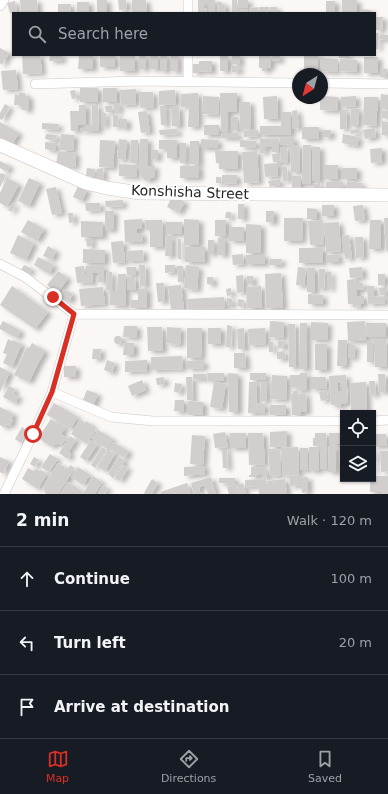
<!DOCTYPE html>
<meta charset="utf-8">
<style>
body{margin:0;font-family:"DejaVu Sans",sans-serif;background:#242831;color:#f1f3f6}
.controls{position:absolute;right:12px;bottom:12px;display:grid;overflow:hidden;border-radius:0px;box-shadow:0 1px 3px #0004}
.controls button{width:36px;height:36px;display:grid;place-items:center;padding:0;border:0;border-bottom:1px solid #363941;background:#171b24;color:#f1f3f6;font:20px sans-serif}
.compass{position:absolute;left:292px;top:68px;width:36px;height:36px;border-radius:50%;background:#171b24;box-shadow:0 1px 3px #0004;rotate:216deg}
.stop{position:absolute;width:12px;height:12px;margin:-9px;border:3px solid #d93025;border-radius:50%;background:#fff}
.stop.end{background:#d93025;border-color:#fff;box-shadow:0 1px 4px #0008}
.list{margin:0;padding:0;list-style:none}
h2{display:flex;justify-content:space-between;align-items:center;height:52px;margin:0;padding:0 16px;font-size:17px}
h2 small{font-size:13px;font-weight:400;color:#9ea1a6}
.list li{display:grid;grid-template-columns:26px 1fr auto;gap:12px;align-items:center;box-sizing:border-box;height:64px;padding:0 16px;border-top:1px solid #363941}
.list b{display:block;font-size:15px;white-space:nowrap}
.list em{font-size:13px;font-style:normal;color:#9ea1a6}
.icon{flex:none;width:22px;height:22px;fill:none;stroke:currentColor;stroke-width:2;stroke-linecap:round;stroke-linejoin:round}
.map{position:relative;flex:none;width:388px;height:494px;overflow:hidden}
.search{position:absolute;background:#171b24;box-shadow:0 1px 3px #0004;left:12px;right:12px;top:12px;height:44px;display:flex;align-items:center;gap:10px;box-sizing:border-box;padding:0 14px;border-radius:0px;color:#9ea1a6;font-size:15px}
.sheet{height:244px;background:#171b24}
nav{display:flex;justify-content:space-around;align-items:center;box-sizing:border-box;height:56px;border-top:1px solid #363941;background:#171b24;font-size:11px;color:#9ea1a6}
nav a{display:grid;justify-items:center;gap:2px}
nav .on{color:#d93025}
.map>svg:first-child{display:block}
.building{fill:#d2cece;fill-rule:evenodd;filter:url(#shadow)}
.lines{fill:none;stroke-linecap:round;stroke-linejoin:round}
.street-casing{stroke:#cbc8c6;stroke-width:10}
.secondary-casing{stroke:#cbc8c6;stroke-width:14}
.street{stroke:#fff;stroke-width:9}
.secondary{stroke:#fff;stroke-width:13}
.route{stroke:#d93025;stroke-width:5}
.labels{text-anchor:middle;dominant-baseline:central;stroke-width:4;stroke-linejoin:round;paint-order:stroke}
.street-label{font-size:14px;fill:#272625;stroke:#fff}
</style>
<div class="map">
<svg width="388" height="494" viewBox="0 0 388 494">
<defs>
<filter id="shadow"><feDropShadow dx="4.5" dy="2.5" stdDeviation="2" flood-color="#0004"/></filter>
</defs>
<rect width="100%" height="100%" fill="#faf7f5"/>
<path class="building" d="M20,0H37L38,13H21Z
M97,0H107V13H97Z
M118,0H126L127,9L119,10Z
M132,0H146L147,13H132Z
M198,0H215V13H209V3H204V8H207V13H198Z
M232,0H237V13H232Z
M238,0H248V8H238Z
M342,0H357V13H342Z
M15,1L17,12L10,13L7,3Z
M326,1H335V12H326Z
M77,2H89V12H77Z
M217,2H222V4H225L226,13H218Z
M58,4H71L70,13H58Z
M258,7V13H249V8Z
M259,7H269V13H259Z
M270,7H277V13H270Z
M239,9H248V13H239Z
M360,9L371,10V13H360Z
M375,17H383L382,30H375Z
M375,33H379L378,49H375Z
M380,34L388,35V40L379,39Z
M0,48L9,53L2,65L0,63Z
M22,55H40L42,73L23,74Z
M50,55H62V61H49Z
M79,55H93V69H78Z
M100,55H115V67H100Z
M139,55H146V69H139Z
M150,55H158V69H150Z
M160,55H167V71H160Z
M171,55H178V72L171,71Z
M232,55H240V64H232Z
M259,55H271V68L267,67V71H262V68H259Z
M272,55H280V61H272Z
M304,55H318V70L304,69Z
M339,55H350V58H339Z
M120,56H135V71H120Z
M220,56H228V71H220Z
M364,57H378V73H364Z
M320,58L338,59L337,72L320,71Z
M340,59L357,60V72L339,71Z
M199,61H212V72L198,71V73H193L192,64H199Z
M231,66H239V72H232Z
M380,68L387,69V77H380Z
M16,70L18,89L3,90L1,71Z
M80,88H98V102H80Z
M103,88H117V102H103Z
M136,89V104L121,105L120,90Z
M75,90L77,98L72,99L70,91Z
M175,90L176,104L159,105V91Z
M139,92H153L154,107L140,108Z
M19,93H25V96H29V110H22V105H14L15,94L19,95Z
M198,93L199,106L181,107V94Z
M220,93H237V112H228V132H221Z
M381,94L388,95V108H380Z
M203,96L219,97L218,115L202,114Z
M277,96L278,119H264L263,97Z
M322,96L338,97V111L320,110V98H322Z
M356,96V106L341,107V97Z
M364,97H378L376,126L363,125Z
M239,102H250L251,129L240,130Z
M114,103H119V112H114Z
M5,104L10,107L2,120L0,119V113Z
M79,105H86V125H78V131H71L70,111H79Z
M92,105H98L99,131H80V128H86V125H92Z
M105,106H112V112H106Z
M160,106H166V125H161Z
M189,106L199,107L198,127H188Z
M171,107H179L180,126H172Z
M351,108L359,109L358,126H350Z
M297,110L299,128L293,129L292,111Z
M340,110H347L346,129H340Z
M147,111L150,132L141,133L138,112Z
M382,111H388V118H382Z
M281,112H291V135H260V126H281Z
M101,113H106V126H101Z
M113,115H118V127H113Z
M231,117H238V130H231Z
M120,119H127V128H120Z
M382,121L388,122V136L382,135Z
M0,122L19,133L12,145L0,138Z
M42,123L59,124L58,130L42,129Z
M204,125H219V135H204Z
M302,127H319V139H302Z
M375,128L376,137L365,139L363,130Z
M177,129L178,134L160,135L159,130Z
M359,129V133L351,134L350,130Z
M258,130V136L244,137V131Z
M323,130H331V137H323Z
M222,133H238V138H221Z
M46,134L57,135L56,141L45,139Z
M61,134L74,135L73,151L59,150Z
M343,134L359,137L357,146L342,143Z
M280,138H294V145H299L300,172H291L290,144L280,145Z
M119,139L127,140L125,160L117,159Z
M140,139H148V166H155L154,178H151V180H144V178L139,177Z
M201,139L218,140V148H201Z
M260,139H279V152H272V147H265V153H260Z
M100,140L115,141L113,168L99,167Z
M131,140H138L137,163H130Z
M159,140H177V158H167V149H159Z
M240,140L256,141V148L240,147Z
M190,141H199V165L190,164Z
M45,142L56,143V151L45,149Z
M180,143H186V163H180Z
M303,145H311V184H302Z
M280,147H287L288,163H281Z
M312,147H320V181H313Z
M382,148V162L371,163L370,149Z
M151,150H158V159H151Z
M58,151L76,153L75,167L56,165Z
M215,151H238V169H219V163H216Z
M257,151L259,182L244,183L242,152Z
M272,154H280V162H273Z
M0,161L10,166L7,172L0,168Z
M278,163V176L265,177L264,164Z
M119,164L137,165V177L119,176Z
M324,165H338V179H324Z
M180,166H199V178H180Z
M282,167H287L288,181H283Z
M87,168L95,169L94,176H86Z
M103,168L104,179H97V169Z
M342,168H357V179H342Z
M1,173L6,175L0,187V174Z
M222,175H237V183L222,184Z
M292,176H301V188H292Z
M216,177H221V183H216Z
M7,178L19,184L7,207L0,203V193Z
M29,178L40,183L29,206L18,201Z
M280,179V185L270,187L268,181Z
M347,181L362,183L361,190L346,188Z
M326,182H343V189L326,188Z
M320,183L321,190L314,191L313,184Z
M78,186L87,190L82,201L73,197Z
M56,187L62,213L52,215L46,189Z
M172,196L185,202L179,213L167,207Z
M123,200V206L106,207L105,201Z
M12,203L15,204L12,212L8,210Z
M85,203H100L101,210L86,211Z
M238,204H244V219H238Z
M322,205H334V216H322Z
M363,205L365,220L355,221L353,206Z
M307,208L317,209V219H307Z
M105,211H114L113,230H105Z
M266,211H274V223L266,222Z
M226,212H231V218H225Z
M68,213H73L74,222L69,223Z
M284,218H303L302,241H284Z
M384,218H388V251H386Z
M142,219V229H137V233H142L143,242H125L124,220Z
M184,219L199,220V245H184Z
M28,220L44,229L37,241L21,232Z
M145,220H162L163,247H150V230H146Z
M215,220H226V236H215Z
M323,220L324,245H310L308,221Z
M370,220H381V249H369Z
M81,221L103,222V237H81Z
M166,222H182V234H166Z
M339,222L341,251L326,252L324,223Z
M246,224L261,225V253H246Z
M229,227H244V241H229Z
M18,235L34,243L26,260L10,253Z
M349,235L352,258L345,259L342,236Z
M166,236H172V256H165Z
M355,237H363L364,257L356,258Z
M92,238V246L87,247L86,239Z
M218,238H225V255H218Z
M178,239H181V259H178Z
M208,240H214V254H208Z
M123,241L125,262L113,263L111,242Z
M48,246L56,251L52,260L43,256Z
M185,247H205V262H185Z
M299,248H323V263H299Z
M83,249L105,250V263H83Z
M143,250L144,260L127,261L126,251Z
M243,254L244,264L233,265L232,255Z
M339,254V262H326V255Z
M246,255H265V264H246Z
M38,257L54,265L49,274L34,265Z
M270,259H282L281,265H270Z
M24,265L32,269L29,274L21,270Z
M139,265H145L146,286H140Z
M165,265H175V272L165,273Z
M186,265L199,267L197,290L184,288Z
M84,266L86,282L77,283L75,267Z
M86,266H104V282H98V273H92L93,283H86Z
M177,266H183V282H178Z
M126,267H136V275H127Z
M298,267L306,268L304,286L296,285Z
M362,267L363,277L350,278L349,268Z
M307,268H315V292H307Z
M319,269H325L324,289H318Z
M58,271L68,278L58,293L47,285Z
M107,272H112V291H117L118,274H126V306L110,305V291L106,290Z
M327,272H331V289H327Z
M281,273L283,308H266L265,274Z
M378,274H385V285H378Z
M243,275L244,292L237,293L236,276Z
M247,276H253V284H247Z
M127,277H135L136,290H127Z
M207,277H213V285L207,284Z
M355,279L356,283H363L364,289L357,290V296H364V304H360L361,306L353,307V304H348L347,280Z
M156,283H164L165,301L158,302Z
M181,285L184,309L171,310L168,286Z
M12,286L48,312L35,329L0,305Z
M261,286L262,308H247L246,287Z
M367,286H374V297L385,296V303L368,304Z
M103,287L105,304L81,306L79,289Z
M386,287V295H380L379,288Z
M147,288V308H131V300H138V289Z
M231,288L232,295L227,296L226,289Z
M64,289L73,294L69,302L59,297Z
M308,294L323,295V304H308Z
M224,297L225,308L188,309L187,299Z
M227,298L232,299V306H226Z
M238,299L244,300L243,307L237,306Z
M3,321L21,331L17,338L0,329V326Z
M270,321L284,322V338L269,337Z
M365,321L366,341H348L347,322Z
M311,322L328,323L327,340H311Z
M300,323H307V369H299Z
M366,323H386V337H367Z
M288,324H295L296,367H289Z
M227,325L232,326L231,347H226Z
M124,326H137V338L123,337Z
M147,327H162L163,351H148Z
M167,327L181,328L180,345L166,343Z
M187,328H202L201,358H187Z
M208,328H221V344H208Z
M244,328L245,349H238L237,329Z
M265,328L266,344L249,345L248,329Z
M114 340a4 4 0 1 1 8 0a4 4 0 1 1-8 0Z
M8,339L12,341L13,340L22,344L12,367L3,363L7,354L3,353Z
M278,340L285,341V348H278Z
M338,340H347L346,366H337Z
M367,340H373V362H367Z
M374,340H386L387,367H375Z
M269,342H273V352H269Z
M32,343L45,351L38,364L29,382L14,375L27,347L29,348Z
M124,343H134V355H123Z
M315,344H327V370H315Z
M348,345H355L354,358H348Z
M93,349H101L100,359H92Z
M285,351L286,359H277V352Z
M234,353H245L246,368H234Z
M182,356L183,369L151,370V357Z
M107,360L115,363L112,373L104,370Z
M147,360V371L125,372V361Z
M187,361H204V368L187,369Z
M64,366H76V377H64Z
M0,367L10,372L0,392Z
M207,373H224V381H208Z
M228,373L238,374V412H229Z
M250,373H266V380H250Z
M300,373H307V390H297L298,387H290V375H300Z
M193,374H206V379H193Z
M378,374H385L386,392H379Z
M272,375L287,376L286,400L270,399Z
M346,375L348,402L346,403V404H341V407H337V405H331L329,376ZM337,383H340V387L342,386V391H338Z
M164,377L165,384L157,385L156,378Z
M186,377H192L193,400H187Z
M311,377H326L327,389H311Z
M142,380L146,390L132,396L128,386Z
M261,381H267V401H260Z
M369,381H375L376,395H370Z
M214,382L226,384L222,409L210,407Z
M249,382H257L256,414L248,413Z
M366,382L367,410L351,411L350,383Z
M175,383L182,384L180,393L174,392Z
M9,386L15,389L13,394L19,396L15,403L3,397Z
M87,390L98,394L93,406L82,402Z
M298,390V394L306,393L307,412H301V415H292L291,394H293V391Z
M326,390L329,399L321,401L319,392Z
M175,400H184V412L174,411Z
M188,401L203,402V415H188Z
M54,403L78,417L71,429L47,415Z
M257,403L265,404V413H257Z
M270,405H286V415H270Z
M0,407L14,414L11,419L13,420L10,426L7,424L5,428L0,425Z
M51,419L65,428L61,434L67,438L61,445L58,443L56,445L54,444L52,447L38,438Z
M80,419L85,423L86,421L92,425L91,427L96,430L87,444L71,434Z
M22,427L28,431L21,443L15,439Z
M98,430L113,439L107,449L92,439Z
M287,431V447H270V432Z
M225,432L228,447L215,448L213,434Z
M230,433H246V448H230Z
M248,433H263L265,464L249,465Z
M315,433H326L327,445L313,446V438H315Z
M329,433H343V444H329Z
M373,434H386L387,446H373Z
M192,435L205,436L203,465L190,464Z
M70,436L76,440L68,452L71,454L68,459L59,453Z
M91,440L97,445L86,461L80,457Z
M113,442L129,451L125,458L109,449Z
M320,446H327V469H320Z
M329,446H336V472H328Z
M102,447L107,450L95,468L91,465Z
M298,447L299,474L283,476L281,448Z
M309,447H319V471H310Z
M300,448H308V470H300Z
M222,449H227L228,468H223Z
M268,449H275V451H280L281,475L270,476Z
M373,449H376L377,460L375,461L376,471H373Z
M108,450L115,454L105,471L98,467Z
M343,451V472H341L339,452Z
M380,451H388V471L381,472Z
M50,454L58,459L49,472L41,467Z
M0,457L9,461L3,474L0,472Z
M34,457L39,460L35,467L30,464Z
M119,457L125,460L113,478L108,474Z
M58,463L65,467L64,469H65L67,467L69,468L70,465L75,468L58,494H47L44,492L45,490L42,488Z
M123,465L128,468L120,481L115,478Z
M205,466V474L184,476V467Z
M78,467L90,475L83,485L71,477Z
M251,467H265V470H268V477H262V475H256V477H249V475H251Z
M28,468L34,471L36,469L40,471L41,470L47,474L38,489L22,479Z
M301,475V478L308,477V492L302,493L301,485L290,486V476Z
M93,476L102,482L95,494H83Z
M373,476H388V494H381V492H370V479H373Z
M211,477L216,494H208L205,485L199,487L200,493L203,492V494H194L191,483Z
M219,478H235V484L219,483Z
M152,479L158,483L151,494H145L144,493Z
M266,479L267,494H259L258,486L245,487V480Z
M285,479L287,494H268L267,481Z
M68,482L83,491L81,494H60Z
M187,483L191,494H161L160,492Z
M243,483L246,494H240L237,485Z
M235,484L239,494H229L227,487Z
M103,485L108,488L104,494H100L98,493Z"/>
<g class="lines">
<defs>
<path id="street" d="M188,0V13
M0,6L4,0
M188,55V82
M322,83L388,84
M35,84L139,81L298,83
M0,264L25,277L74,314L388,315
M52,392L111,417L153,421H343
M373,421L388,420
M4,494L33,434L52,392L74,314"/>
<path id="secondary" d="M0,145L86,183L107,188L140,193L388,195"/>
</defs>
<use href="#street" class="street-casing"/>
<use href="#secondary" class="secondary-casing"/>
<use href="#street" class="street"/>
<use href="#secondary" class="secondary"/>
</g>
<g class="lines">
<path class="route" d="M33,434L52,392L74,314L53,297"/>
</g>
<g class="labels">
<g class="street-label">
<text transform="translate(190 192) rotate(2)">Konshisha Street</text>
</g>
</g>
</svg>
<div class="controls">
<button><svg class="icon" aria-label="locate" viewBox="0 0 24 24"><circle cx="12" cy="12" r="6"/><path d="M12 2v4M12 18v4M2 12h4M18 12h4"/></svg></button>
<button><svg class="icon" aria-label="layers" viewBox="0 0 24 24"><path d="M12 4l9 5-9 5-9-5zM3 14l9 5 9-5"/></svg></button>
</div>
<svg class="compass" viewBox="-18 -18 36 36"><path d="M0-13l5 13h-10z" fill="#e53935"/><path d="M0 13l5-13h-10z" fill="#9ea1a6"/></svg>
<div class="stop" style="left:33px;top:434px"></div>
<div class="stop end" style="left:53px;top:297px"></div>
<div class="search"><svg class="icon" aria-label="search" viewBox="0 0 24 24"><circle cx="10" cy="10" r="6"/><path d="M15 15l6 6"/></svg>Search here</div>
</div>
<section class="sheet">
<h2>2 min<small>Walk · 120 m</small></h2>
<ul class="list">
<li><svg class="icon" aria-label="ahead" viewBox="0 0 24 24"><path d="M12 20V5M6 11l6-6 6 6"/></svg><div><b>Continue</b></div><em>100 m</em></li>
<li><svg class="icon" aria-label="left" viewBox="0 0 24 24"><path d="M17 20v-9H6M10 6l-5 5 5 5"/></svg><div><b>Turn left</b></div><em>20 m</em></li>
<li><svg class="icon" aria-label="arrive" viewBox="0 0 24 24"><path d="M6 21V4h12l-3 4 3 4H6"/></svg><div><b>Arrive at destination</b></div></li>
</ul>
</section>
<nav>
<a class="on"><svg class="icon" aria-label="map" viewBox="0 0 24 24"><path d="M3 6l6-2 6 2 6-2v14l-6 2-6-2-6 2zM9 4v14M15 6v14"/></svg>Map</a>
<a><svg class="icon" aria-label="directions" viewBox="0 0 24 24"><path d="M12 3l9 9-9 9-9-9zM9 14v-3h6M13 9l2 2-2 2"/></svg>Directions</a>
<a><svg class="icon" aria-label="saved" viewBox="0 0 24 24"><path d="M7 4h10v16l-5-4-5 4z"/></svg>Saved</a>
</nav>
